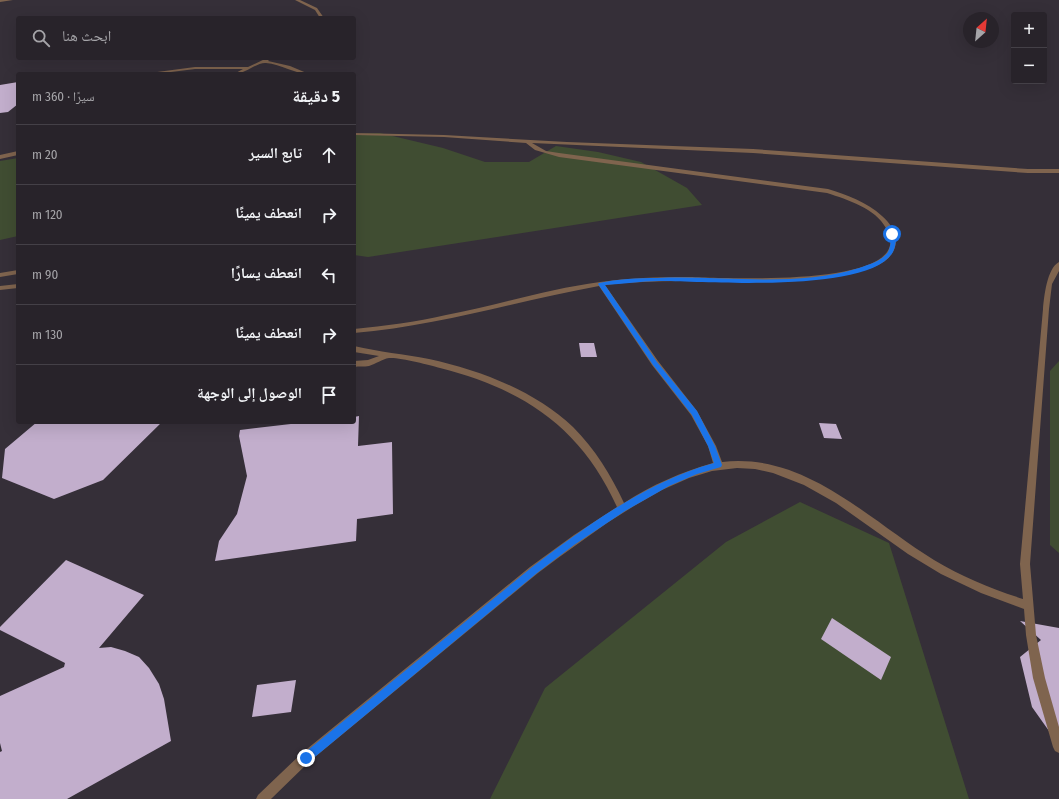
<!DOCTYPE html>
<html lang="ar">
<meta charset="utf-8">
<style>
body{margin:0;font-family:"Fira Sans Condensed","Noto Naskh Arabic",sans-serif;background:#302b32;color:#f1f3f6;direction:rtl}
.controls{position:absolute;right:12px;top:12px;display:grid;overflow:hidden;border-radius:4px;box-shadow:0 4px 16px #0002}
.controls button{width:36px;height:36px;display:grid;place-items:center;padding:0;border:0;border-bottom:1px solid #444047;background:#28232a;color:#f1f3f6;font:20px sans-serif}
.compass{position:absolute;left:963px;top:12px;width:36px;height:36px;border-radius:50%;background:#28232a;box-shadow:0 4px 16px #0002;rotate:27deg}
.stop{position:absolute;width:12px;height:12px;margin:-9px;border:3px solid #1a73e8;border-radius:50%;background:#fff}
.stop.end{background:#1a73e8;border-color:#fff;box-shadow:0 1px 4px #0008}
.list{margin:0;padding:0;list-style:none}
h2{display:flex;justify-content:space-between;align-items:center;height:52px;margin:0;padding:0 16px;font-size:17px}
h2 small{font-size:13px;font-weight:400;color:#a5a4a8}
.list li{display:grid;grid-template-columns:26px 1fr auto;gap:12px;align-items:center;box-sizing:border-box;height:60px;padding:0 16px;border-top:1px solid #444047}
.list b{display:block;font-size:15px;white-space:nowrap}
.list em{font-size:13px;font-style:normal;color:#a5a4a8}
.icon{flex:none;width:22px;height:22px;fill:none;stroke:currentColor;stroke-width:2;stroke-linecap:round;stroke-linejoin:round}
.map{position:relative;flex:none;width:1059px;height:799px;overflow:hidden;direction:ltr}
.search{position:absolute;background:#28232a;box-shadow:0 4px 16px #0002;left:16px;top:16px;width:340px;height:44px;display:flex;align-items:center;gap:10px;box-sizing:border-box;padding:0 14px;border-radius:4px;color:#a5a4a8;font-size:15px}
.panel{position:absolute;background:#28232a;box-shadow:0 4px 16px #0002;left:16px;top:72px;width:340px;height:352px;border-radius:4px;direction:rtl}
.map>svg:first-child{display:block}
.green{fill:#404d32}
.building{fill:#c2aecc}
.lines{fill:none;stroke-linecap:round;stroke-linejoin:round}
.service{fill:#7f644e;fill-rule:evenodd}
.route{fill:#1a73e8}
</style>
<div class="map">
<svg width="1059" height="799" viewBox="0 0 1059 799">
<rect width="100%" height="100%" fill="#352f38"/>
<path class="green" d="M380,133L443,148L485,162H529L556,146L598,152L641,162L687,188L702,205L368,257L354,255V134Z
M18,158V236L0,240V161Z
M1059,361V553L1050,545V371Z
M800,502L889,543L969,799H490L545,688L726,542Z"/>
<path class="building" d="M18,82V104L8,112L0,113V85Z
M579,343H594L597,357H581Z
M359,416L358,446L392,442L393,514L357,519L356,541L215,561L219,541L237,514L247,476L239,436L240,430L308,422H354V417Z
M37,422H162L103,480L54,499L2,478L5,449Z
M819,423L836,424L842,439L824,438Z
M66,560L144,595L99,648L111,647L125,651L139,657L149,668L159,684L164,699L171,741L67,799H0V752L2,751L0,743V696L64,667L65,663L0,630V627Z
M832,618L891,657L881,680L821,639Z
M1020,621L1059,628V742L1049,731L1032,707L1020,657L1041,640Z
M296,680L291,712L252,717L257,685Z"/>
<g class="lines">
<path class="service" d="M0,0H13L0,2Z
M295,0H300L317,8L324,18H320L315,10Z
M267,58L270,59L268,61L290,66L309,74C295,74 281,64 266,63C257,62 245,74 234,74L243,69H195L155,74H142L195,67H248Z
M354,133L444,135L567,142L753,149L1028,169H1059V173H1028L753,153L532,143L546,151L559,153L828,189C847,195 867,202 882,216C891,224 899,235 895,247C890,264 870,269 856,272C798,287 740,281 681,281C656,281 630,282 605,285L658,361L697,411L716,446L722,462C805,452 869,520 934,560C962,577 992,589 1023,599L1020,564L1043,309C1044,297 1047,268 1059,262V271L1052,284L1049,309L1030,564L1036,635L1045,678L1059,727V753L1055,751L1053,747L1033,678L1026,635L1024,609L981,593L941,574L908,554L836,503L804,485L773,473L755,469L737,468L712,471L689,478L662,490L634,506L607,523L558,558L538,573L310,761L271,799H256L258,795L302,753L530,567L574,535L617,507C581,427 523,389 440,368C430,365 399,357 389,358C382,359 376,364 369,366C364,367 359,366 354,367V361L368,360L379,356L354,352V346C379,352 404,354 429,359C480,370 535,391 573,427C595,449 611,475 624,503C651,485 682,472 713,463L708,446L691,415L652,365L599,286C517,301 437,326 354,333V329C385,326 416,322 446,315C497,305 548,289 600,282C628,278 658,277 686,277C712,277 923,291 886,228C875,208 848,200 827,193L559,157L535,150L526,143L444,137L354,135Z
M18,151V155L0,159V155Z
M18,270V274L0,277V273Z
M18,284V288L0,290V286Z"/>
</g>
<path class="route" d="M892,233L895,234C896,240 896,246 893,252C869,294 705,281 659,281C641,281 623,284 605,285L657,362L697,411L715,446L722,465L721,467L697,474L669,486L625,511L574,545L537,573L310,761L306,762L303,761L301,758L303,754L531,568C586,526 646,482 714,463L708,446L692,415L653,365L598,284L599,283C617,279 638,278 657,278C724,275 793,288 859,268C870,264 882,261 888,252C891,246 891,240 890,234Z"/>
</svg>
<div class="controls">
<button>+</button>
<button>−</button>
</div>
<svg class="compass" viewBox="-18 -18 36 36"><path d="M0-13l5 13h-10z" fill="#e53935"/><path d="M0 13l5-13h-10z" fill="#a5a4a8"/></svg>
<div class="stop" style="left:892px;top:234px"></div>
<div class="stop end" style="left:306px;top:758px"></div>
<div class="search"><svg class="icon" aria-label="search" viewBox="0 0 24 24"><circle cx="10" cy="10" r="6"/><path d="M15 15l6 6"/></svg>ابحث هنا</div>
<section class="panel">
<h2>5 دقيقة<small>سيرًا · 360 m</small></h2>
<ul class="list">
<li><svg class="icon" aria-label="ahead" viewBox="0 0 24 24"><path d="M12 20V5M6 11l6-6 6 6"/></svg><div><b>تابع السير</b></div><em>20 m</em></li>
<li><svg class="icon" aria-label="right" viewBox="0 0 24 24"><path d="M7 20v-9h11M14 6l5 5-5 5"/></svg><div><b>انعطف يمينًا</b></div><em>120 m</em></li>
<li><svg class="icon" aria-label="left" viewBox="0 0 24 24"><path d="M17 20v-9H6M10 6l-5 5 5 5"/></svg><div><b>انعطف يسارًا</b></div><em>90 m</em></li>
<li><svg class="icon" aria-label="right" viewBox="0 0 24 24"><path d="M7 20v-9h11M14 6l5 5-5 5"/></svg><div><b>انعطف يمينًا</b></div><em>130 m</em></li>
<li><svg class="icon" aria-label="arrive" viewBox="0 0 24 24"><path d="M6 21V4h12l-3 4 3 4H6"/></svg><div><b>الوصول إلى الوجهة</b></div></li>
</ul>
</section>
</div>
